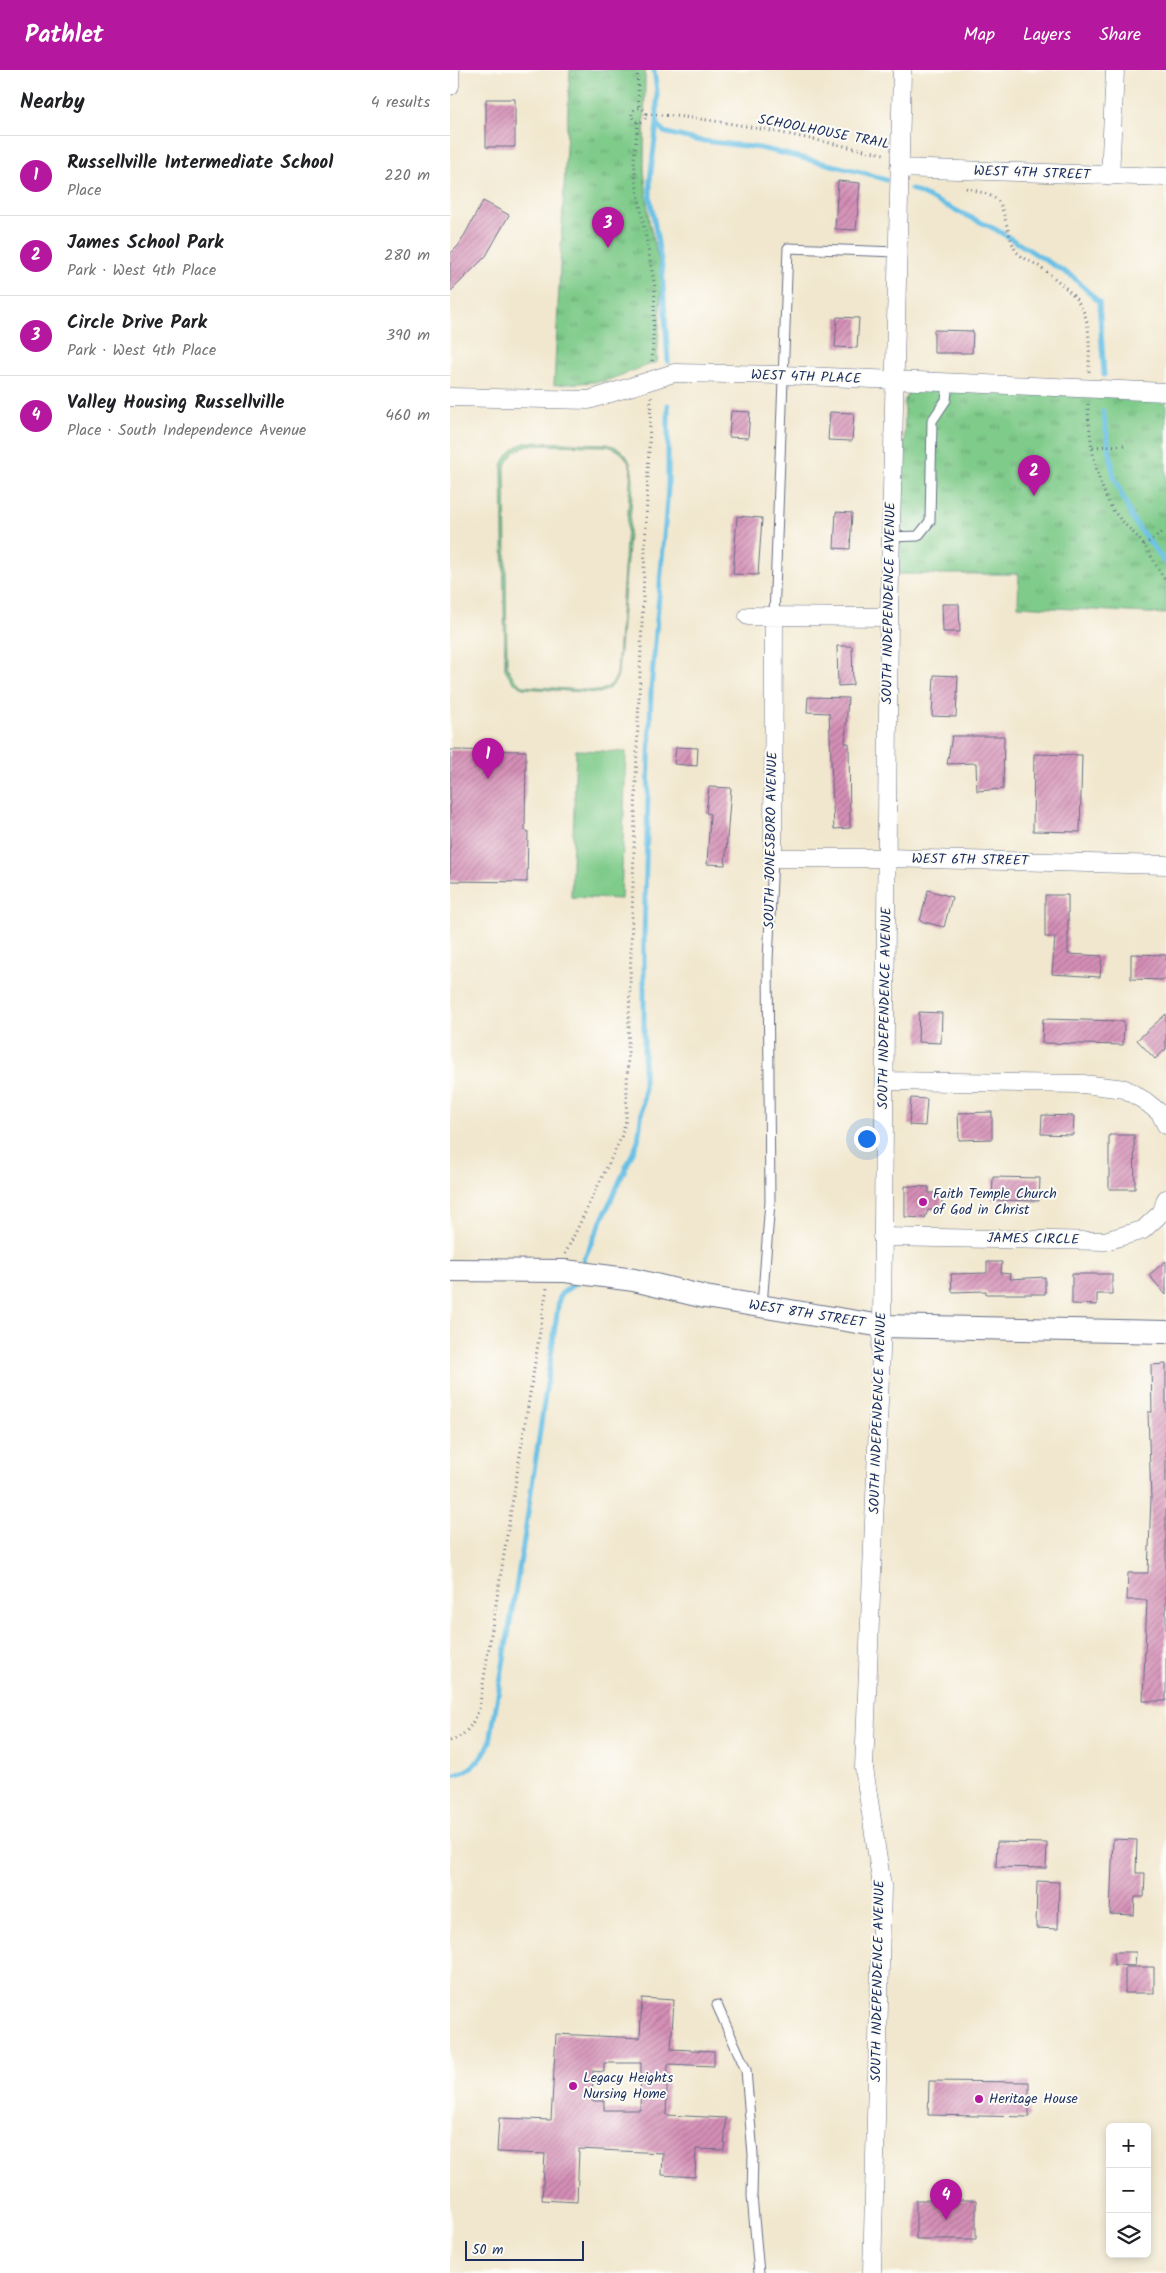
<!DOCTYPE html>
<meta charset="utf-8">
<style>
body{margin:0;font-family:Kalam,sans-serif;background:#f6f6f6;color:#202124}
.controls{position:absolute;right:15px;bottom:15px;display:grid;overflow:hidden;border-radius:8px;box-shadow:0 2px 8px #0003}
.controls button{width:45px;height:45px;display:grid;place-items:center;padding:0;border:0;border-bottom:1px solid #e0e0e0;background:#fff;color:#202124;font:25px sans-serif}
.scale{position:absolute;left:15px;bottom:12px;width:119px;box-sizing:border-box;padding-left:5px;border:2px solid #1b2f5e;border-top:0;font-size:14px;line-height:18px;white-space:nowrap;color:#1b2f5e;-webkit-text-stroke:4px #fdfcf7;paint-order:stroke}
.you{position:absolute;left:416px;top:1068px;width:18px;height:18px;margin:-12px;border:4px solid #fff;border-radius:50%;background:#1a73e8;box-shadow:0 0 0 8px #1a73e833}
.badge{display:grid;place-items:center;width:32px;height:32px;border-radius:50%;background:#b5179e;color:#fff;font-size:16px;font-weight:700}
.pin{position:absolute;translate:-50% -41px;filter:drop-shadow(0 1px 2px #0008)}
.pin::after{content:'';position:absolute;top:26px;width:18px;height:15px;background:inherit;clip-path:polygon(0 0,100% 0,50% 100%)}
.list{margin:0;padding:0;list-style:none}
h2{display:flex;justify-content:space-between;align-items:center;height:65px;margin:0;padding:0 20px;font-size:21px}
h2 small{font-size:16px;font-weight:400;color:#757577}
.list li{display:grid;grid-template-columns:32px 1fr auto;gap:15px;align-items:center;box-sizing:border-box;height:80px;padding:0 20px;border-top:1px solid #e0e0e0}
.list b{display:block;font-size:19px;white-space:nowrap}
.list p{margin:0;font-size:16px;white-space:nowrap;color:#757577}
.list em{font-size:16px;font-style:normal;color:#757577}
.icon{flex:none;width:28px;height:28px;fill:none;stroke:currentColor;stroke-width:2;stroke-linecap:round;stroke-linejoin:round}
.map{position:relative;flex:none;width:716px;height:2203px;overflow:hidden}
header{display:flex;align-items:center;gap:30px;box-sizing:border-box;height:70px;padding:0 25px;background:#b5179e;color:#fff}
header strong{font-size:24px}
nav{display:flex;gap:28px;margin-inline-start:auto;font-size:18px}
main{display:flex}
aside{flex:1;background:#fff}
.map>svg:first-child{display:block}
.grass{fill:#7fcb8a;stroke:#4d7d74;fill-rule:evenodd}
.park{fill:url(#park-tufts);stroke:#4d7d74}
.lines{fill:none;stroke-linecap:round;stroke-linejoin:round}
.stream{stroke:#68c0e5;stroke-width:5}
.building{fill:url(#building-hatch);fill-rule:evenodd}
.service-casing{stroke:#666f85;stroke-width:11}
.minor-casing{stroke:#666f85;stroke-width:19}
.tertiary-casing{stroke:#666f85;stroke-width:24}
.path{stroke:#666f85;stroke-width:3;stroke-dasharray:1 4;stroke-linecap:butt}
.service{stroke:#fff;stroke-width:9}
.minor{stroke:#fff;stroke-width:18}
.tertiary{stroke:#fff;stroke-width:22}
.poi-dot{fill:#b5179e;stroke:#fdfcf7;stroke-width:2}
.labels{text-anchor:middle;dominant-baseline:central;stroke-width:4;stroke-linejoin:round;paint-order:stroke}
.street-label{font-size:14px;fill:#1b2f5e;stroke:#fdfcf7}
.poi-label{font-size:14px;fill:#1b2f5e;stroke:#fdfcf7;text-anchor:start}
</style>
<header>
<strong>Pathlet</strong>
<nav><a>Map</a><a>Layers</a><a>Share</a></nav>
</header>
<main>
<aside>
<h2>Nearby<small>4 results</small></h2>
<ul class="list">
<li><span class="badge">1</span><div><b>Russellville Intermediate School</b><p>Place</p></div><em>220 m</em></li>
<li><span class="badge">2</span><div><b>James School Park</b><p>Park · West 4th Place</p></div><em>280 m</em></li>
<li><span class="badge">3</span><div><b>Circle Drive Park</b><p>Park · West 4th Place</p></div><em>390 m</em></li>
<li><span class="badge">4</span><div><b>Valley Housing Russellville</b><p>Place · South Independence Avenue</p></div><em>460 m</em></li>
</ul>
</aside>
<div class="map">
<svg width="716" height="2203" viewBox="0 0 716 2203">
<defs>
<pattern id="park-tufts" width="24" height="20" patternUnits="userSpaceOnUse" patternTransform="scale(1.25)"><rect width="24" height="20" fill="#7fcb8a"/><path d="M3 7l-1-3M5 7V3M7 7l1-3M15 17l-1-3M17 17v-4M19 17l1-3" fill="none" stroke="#67a574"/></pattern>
<pattern id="building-hatch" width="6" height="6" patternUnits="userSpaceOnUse" patternTransform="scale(1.25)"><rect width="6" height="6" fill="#d58fb6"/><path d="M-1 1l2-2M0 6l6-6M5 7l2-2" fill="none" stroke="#ac7597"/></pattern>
</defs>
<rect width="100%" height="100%" fill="#fdfcf7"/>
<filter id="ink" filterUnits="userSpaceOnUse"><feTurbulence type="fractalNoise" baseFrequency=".02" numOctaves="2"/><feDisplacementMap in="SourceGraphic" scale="10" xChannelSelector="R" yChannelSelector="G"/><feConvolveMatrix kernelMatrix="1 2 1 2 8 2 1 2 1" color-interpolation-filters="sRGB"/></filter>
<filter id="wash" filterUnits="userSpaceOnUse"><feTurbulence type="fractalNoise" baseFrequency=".0096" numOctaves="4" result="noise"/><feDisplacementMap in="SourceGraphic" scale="20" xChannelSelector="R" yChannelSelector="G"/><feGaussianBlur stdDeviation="1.12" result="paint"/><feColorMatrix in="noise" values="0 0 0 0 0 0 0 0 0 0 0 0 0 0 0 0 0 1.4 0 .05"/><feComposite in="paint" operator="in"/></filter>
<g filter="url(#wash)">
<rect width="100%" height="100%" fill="#f1e7ce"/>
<path class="grass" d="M77,372L157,374C178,379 182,393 183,413L168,604C165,615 160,619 149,623L73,618L63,612L55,599L52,395C57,383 65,376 77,372ZM78,375L157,376C171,380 176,386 181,398L167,604C164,614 158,618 148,621L73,616L65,610L57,597L55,396L64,382Z
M126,680L176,682L171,829L121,827Z"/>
<path class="park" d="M120,0H195L194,99L199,151L212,205L207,292L155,311L104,315Z
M460,318L716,329V544L568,536L569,504H449L455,348L454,332Z"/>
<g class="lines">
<path class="stream" d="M204,0L207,21V53L214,62L225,65L246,70L310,78L415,103L436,110
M207,53L200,110V127L212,196L218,292
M461,119L545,159L623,207L649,232L654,305
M653,341L664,407L683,450L716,494
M133,1191L188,1071L194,1024V865L201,620L218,419V335
M0,1706C21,1702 32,1690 40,1672L74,1470L109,1230L111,1224L123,1215"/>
</g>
<g id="blocks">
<path class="building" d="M36,29H65V77H36Z
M388,111L410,113L406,160L385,159Z
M33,131L59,145L36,186L0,222V184L9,175Z
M387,247L409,248L407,278L385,277Z
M484,260L523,261L522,283H484Z
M281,341L300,342L298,368L279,367Z
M380,342L404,343L402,371L378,370Z
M386,442L402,443L400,479L384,478Z
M287,446L312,448L308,505L283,504Z
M492,534H509L510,562H493Z
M387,576H402L403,615L388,616Z
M484,605L508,606L506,647L482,646Z
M358,627L398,628L395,673H399L400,758L384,759L379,643L357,642Z
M502,666H554L553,719L527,721L526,693L497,694Z
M226,677L248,678L247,696L224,694Z
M0,680L76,681L75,761H78L77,812L0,811Z
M584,684L632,685L630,762L583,761Z
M259,717L281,718L275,795L257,794L260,744L256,743Z
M478,820L502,827L494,857L470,851Z
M595,825H618V884L652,886L650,907L602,904L605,867H595Z
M681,884L716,885V910L681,909Z
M469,942L492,943L491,973L468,972Z
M716,944V979L705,989L687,970Z
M593,949L674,951L673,975L592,973Z
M461,1028L477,1029L475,1056L459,1055Z
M542,1042V1069L509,1070L508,1043Z
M592,1045L624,1046L623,1065L591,1064Z
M659,1065H684L685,1119H659Z
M543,1107L590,1108L589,1131L542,1130Z
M455,1116L479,1117V1123H492V1140H478L475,1148L455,1147Z
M716,1191V1225L699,1205Z
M537,1192H552L551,1203L561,1204L560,1209L595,1207V1224H536V1221L502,1222L501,1204L537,1203Z
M622,1204H662V1224H647V1235L622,1234Z
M716,1294V1631H693L697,1530H677L678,1503H698L701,1429L698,1342H702L701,1295Z
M663,1769L687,1770L686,1803H695L694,1827H685L684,1845L660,1844Z
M547,1772L597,1773L596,1798L546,1797Z
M587,1811L609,1812L608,1859L586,1858Z
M664,1882H686L685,1896L664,1895Z
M675,1897H704V1923H675Z
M192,1928L224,1930L221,1979L264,1981V1996L218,1994L216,2045L276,2048L274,2080L246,2079L245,2107L212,2105L213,2083L129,2079L127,2132L92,2130L95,2084L47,2082L49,2048L101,2050L106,1964L190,1968ZM154,1993H191L190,2040H154V2031H142L143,2001L154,2002Z
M479,2011L579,2012V2047L478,2045Z
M466,2130H526V2169H466Z"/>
</g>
</g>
<g filter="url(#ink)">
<use href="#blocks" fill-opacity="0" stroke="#666f85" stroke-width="1"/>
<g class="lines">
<defs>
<path id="service" d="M440,467L468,466L480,451L482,351L496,330L498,313
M324,547L338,178L447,182
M312,1236L320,1132L318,890L323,788
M267,1935L296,2000L303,2085L302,2126L309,2203"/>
<path id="minor" d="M0,16V0
M449,98L716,107
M660,106L665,0
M0,327L139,330L224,303L333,305L716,322
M298,546L439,547
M324,547L323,788H437L716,795
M435,1011L633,1014L675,1019L695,1031L710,1043L716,1055
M432,1167L655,1171L693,1160L712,1142L716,1129
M422,2203L432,1816L414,1698L432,1256L439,547L452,0"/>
<path id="tertiary" d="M0,1200L115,1201L184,1210L255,1227L432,1256L716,1262"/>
</defs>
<use href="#service" class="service-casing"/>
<use href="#minor" class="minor-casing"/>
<use href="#tertiary" class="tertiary-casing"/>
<path class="path" d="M187,0L189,38
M182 45a7 7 0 1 1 14 0a7 7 0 1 1-14 0Z
M196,44C276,48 356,69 434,84
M188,52L184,88L186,113L205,217L202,293
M516,118C557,129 548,129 560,166C562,171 563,179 568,183C574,190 586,193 593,199C640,235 640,245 639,303
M638,334C639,366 644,402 658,431C666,449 683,460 694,475C702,486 708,500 716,511
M643,377L675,375
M694,475L714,461
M115,1184L171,1068L176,1050L187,678L201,327
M0,1671C16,1666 23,1654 29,1639L97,1218"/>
<use href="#service" class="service"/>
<use href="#minor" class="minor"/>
<use href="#tertiary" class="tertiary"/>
</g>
</g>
<g class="poi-dot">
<circle cx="473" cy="1132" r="5"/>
<circle cx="123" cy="2016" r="5"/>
<circle cx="529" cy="2029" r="5"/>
</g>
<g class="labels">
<g class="street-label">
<text transform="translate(374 62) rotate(11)">SCHOOLHOUSE TRAIL</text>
<text transform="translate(582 103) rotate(2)">WEST 4TH STREET</text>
<text transform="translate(356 307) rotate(2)">WEST 4TH PLACE</text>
<text transform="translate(439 533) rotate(-89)">SOUTH INDEPENDENCE AVENUE</text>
<text transform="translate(321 770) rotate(-89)">SOUTH JONESBORO AVENUE</text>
<text transform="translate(520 790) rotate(1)">WEST 6TH STREET</text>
<text transform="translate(435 938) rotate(-89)">SOUTH INDEPENDENCE AVENUE</text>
<text transform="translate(583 1169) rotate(1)">JAMES CIRCLE</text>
<text transform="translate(357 1244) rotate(9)">WEST 8TH STREET</text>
<text transform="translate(428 1343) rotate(-88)">SOUTH INDEPENDENCE AVENUE</text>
<text transform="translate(428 1911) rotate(-89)">SOUTH INDEPENDENCE AVENUE</text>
</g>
<g class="poi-label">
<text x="483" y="1124">Faith Temple Church<tspan x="483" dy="16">of God in Christ</tspan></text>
<text x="133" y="2008">Legacy Heights<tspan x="133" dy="16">Nursing Home</tspan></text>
<text x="539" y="2029">Heritage House</text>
</g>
</g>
</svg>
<div class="controls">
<button>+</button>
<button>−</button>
<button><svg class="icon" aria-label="layers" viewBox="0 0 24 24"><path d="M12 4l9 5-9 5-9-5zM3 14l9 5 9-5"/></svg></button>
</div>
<div class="scale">50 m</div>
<div class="you"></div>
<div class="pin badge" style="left:38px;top:709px">1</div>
<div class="pin badge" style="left:584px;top:426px">2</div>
<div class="pin badge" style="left:158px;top:178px">3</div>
<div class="pin badge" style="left:496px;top:2150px">4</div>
</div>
</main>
